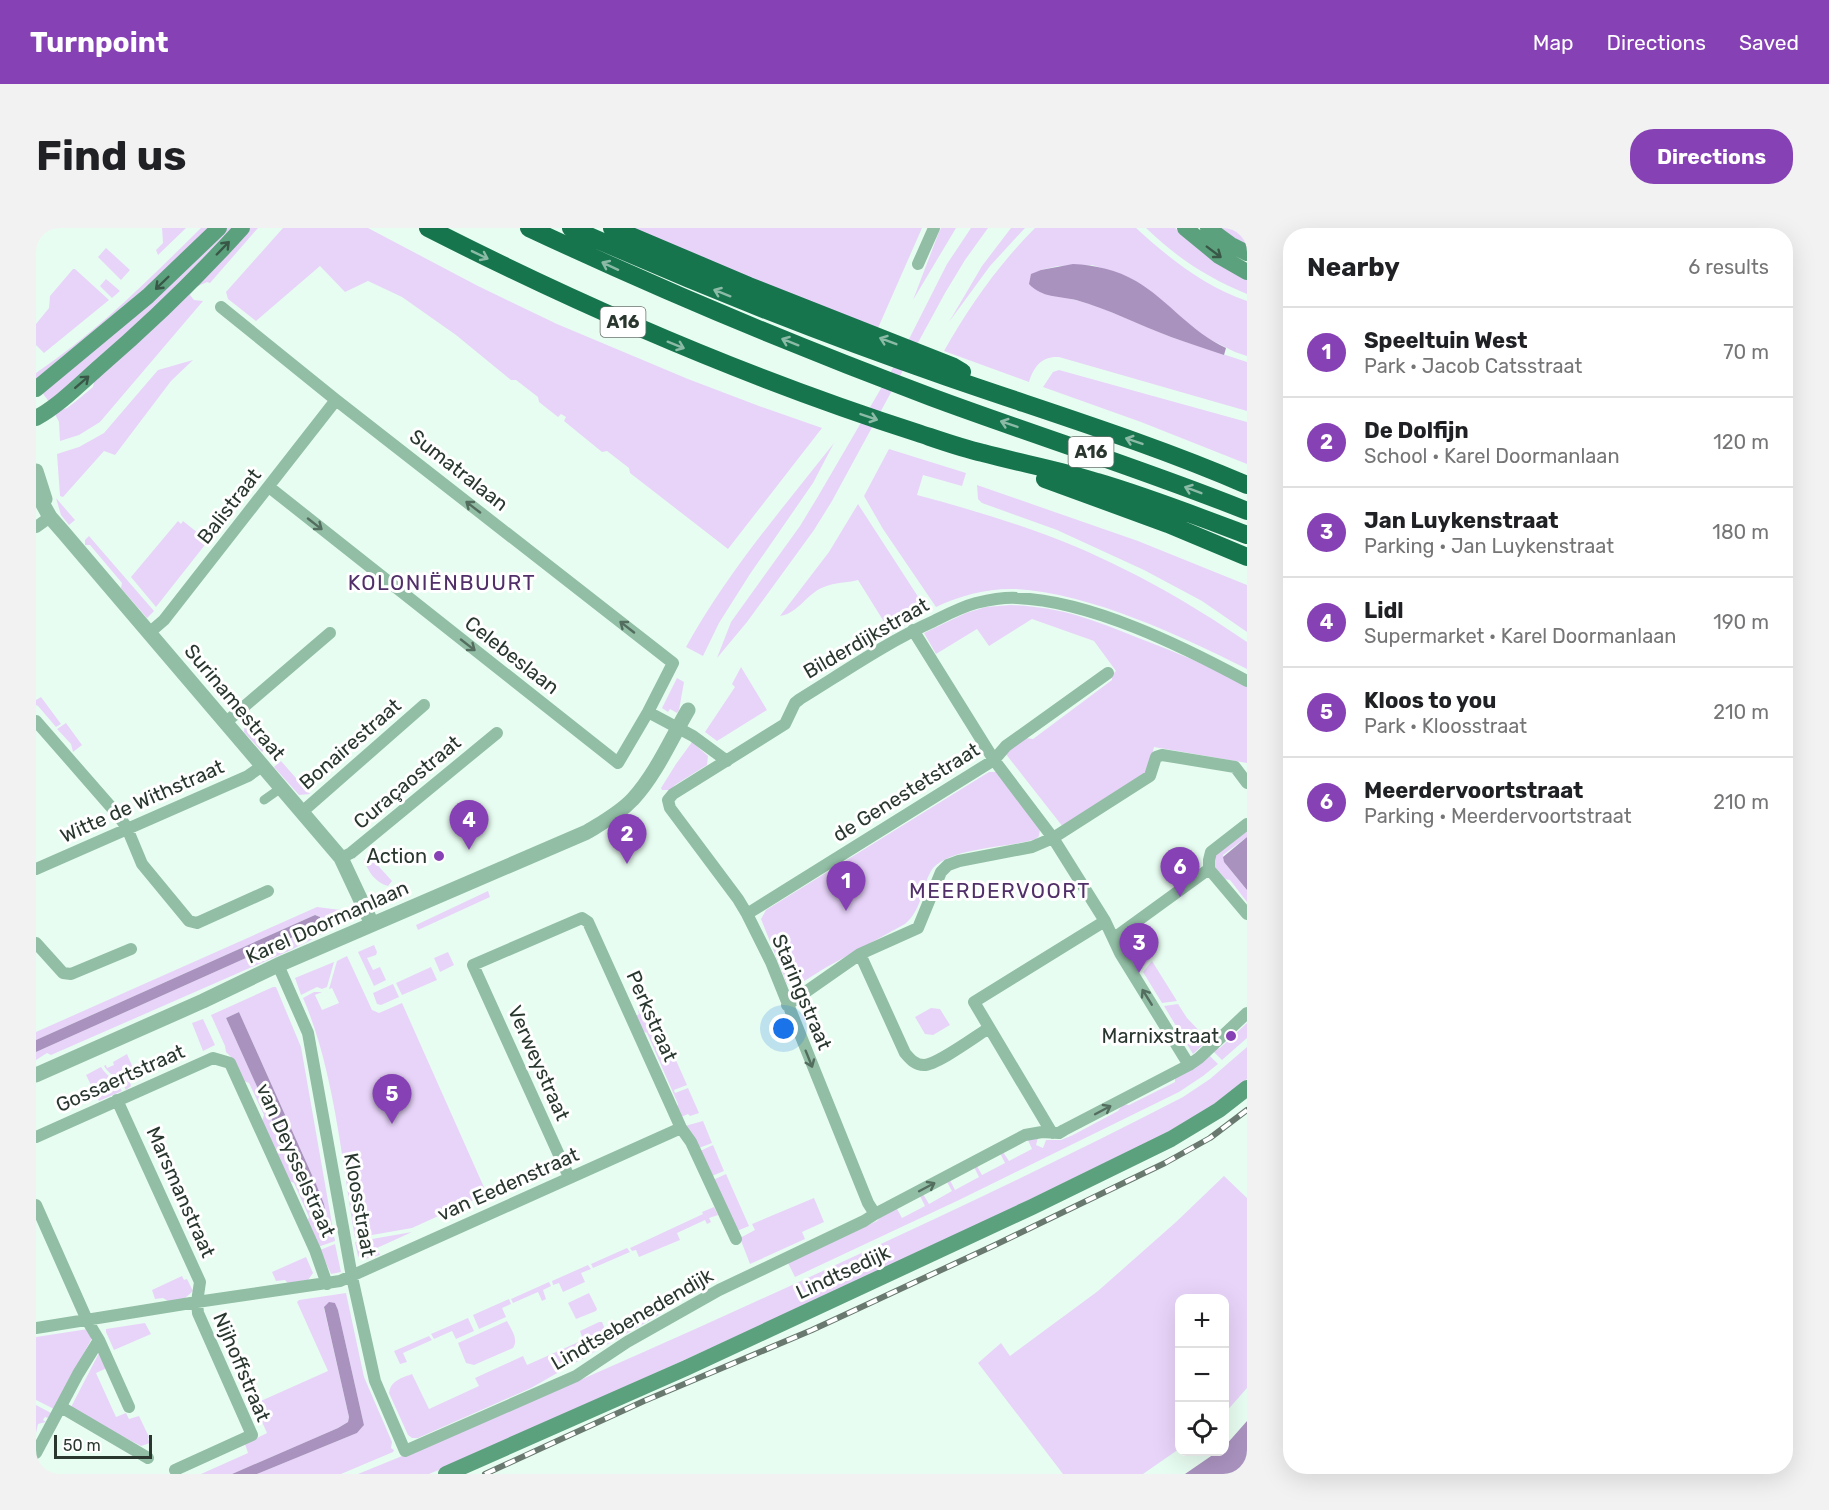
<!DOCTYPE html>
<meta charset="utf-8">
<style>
body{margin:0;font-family:Rubik,sans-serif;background:#f2f2f2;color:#202124}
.controls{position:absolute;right:18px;bottom:18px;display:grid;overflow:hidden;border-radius:12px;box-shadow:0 6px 24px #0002}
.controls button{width:54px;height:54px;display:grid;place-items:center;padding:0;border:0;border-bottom:2px solid #e0e0e0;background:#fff;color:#202124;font:30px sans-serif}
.scale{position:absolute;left:18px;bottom:15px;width:98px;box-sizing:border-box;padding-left:6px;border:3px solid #29372f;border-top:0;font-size:16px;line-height:21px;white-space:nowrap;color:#29372f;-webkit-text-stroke:4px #fff;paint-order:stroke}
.you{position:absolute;left:748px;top:801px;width:21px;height:21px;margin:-15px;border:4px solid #fff;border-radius:50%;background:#1a73e8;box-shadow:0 0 0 9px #1a73e833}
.badge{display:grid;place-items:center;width:39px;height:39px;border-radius:50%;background:#8641b4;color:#fff;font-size:20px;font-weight:700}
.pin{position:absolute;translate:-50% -50px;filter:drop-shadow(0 2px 3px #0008)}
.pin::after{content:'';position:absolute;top:32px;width:21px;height:18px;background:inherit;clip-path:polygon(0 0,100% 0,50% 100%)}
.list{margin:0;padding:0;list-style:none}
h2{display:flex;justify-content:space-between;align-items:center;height:78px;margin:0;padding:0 24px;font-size:26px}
h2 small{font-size:20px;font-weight:400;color:#757577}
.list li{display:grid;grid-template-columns:39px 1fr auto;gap:18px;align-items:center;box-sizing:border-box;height:90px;padding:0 24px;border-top:2px solid #e0e0e0}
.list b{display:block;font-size:22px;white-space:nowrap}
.list p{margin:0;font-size:20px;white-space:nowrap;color:#757577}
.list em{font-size:20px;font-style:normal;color:#757577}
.icon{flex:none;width:33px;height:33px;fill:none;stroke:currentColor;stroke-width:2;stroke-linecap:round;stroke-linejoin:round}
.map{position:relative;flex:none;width:1211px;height:1246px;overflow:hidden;border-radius:24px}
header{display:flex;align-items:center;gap:36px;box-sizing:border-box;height:84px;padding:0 30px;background:#8641b4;color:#fff}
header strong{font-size:28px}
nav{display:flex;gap:33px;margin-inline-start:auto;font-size:21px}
.intro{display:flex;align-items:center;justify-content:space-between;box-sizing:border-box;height:144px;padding:0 36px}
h1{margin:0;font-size:42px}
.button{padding:15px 27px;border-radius:24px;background:#8641b4;color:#fff;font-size:21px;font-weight:700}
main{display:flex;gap:36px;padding:0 36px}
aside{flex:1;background:#fff;border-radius:24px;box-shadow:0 6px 24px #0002}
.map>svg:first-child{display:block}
.green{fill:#e8d4f9;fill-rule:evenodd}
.water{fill:#aa92bf}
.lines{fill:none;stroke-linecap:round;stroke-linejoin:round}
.pedestrian{stroke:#92bea5;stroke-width:9}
.minor{stroke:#92bea5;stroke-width:12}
.tertiary{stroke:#92bea5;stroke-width:15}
.secondary{stroke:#5ca17d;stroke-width:16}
.motorway{stroke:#17754e;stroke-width:18}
.rail-casing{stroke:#697970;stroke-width:6}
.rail{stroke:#fff;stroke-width:4;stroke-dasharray:11;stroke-linecap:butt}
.oneway{stroke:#385746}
.oneway2{stroke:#8bbaa6}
.oneway3{stroke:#536d5e}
.poi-dot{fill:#8641b4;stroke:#fff;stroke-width:2}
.labels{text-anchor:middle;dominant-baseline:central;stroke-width:6;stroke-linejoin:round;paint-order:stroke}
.shield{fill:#fff;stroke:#69736d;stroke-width:1.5}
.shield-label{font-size:18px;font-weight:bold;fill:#29372f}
.street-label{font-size:20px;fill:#29372f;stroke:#fff}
.poi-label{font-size:20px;fill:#29372f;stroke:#fff;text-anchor:end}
.neighbourhood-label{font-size:21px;letter-spacing:1.5px;fill:#513069;stroke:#fff}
</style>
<header>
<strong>Turnpoint</strong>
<nav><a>Map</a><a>Directions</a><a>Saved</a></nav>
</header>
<div class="intro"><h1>Find us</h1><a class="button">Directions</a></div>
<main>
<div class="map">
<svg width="1211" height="1246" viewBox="0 0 1211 1246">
<rect width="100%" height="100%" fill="#e8fdf1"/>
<path class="green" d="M126,0H150L122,27L120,22L127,15Z
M165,0H175L141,33L0,152V145C61,104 113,51 165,0Z
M188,0H200L150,52L14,175L5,163Z
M213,0H222L174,55L171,54L160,59L154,67L158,72L167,73L64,194L43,207L24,213L23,194L18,184L31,180L39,174L57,159L59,150Z
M247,0H332L442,58L521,96L652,151L723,178L786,200L692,321L594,245L593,240L571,223L566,224L528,193L530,189L525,186L522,189L503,174L502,169L480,152H475L420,107L366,69L332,53L309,64L284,38L220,93L192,71L190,64Z
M597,0H886L842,100L774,76Z
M905,0H920L877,72L903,4Z
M935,0H952L929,32L909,65L796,273L778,302L711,394L681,430L695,394L764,298L781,270L868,121L911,36Z
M975,0H989L954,38L913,94L946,38Z
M999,0H1100C1134,31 1168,58 1211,73V128L1199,124L1169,109L1100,53L1081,45L1056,37L1022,38L1005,42L1036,71L1061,78L1135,109L1211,134V183L1023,129C1006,128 998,138 993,154L908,123C933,79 962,37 999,0Z
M1110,0H1139L1157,16L1211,49V66C1172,50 1141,30 1110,0Z
M1180,0H1211V21Z
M70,20L94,42L85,52L62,29Z
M37,41H39L73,72L8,125L0,117V96L13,80L14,68Z
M70,51L84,63L76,70L64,58Z
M157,132L135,153L79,227L68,223L27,269L24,268L21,226L43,219L68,205L122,142Z
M1023,142L1211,194V236L1105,194L1007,159L1017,144Z
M798,215L777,255L714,346L683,395L667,428L650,419C691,345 746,281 798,215Z
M853,221L930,245L926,258L887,247L881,267C926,279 970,292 1013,308C1082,334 1150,372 1211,414V441C1146,408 1053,365 980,361C953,360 925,367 900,379L847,301L828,268Z
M941,257L1102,313L1211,357V404L1166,373L1108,342L1021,302L946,275L942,271Z
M20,270L39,292L33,297L25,287Z
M822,276L892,384L855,405L822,352C811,355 799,354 788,359C771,365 763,385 744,388L793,324Z
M142,293L145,296L147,293L172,313L120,379L95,349Z
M53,308L118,383L111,390L85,360L86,355L54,317H49V312Z
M975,377C1025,379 1055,391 1100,409C1138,423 1175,439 1211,457V535L1118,519L1112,544L1027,599L969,525L990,510L997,511L1076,452V447L1080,443L1058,413L996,391L953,418L941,401L900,426L888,405L930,385L950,379Z
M705,439L731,482L681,513L669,504L699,459L696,456Z
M641,450L648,454L643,482L641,485L634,481L632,484L626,480Z
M5,469L25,496L20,499L2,478L0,477V472Z
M209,492L233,518L226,524L208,504Z
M30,495L46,517L37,524L35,516L21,501Z
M656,514L672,528L671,537L639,557L635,562H626L625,560L640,536Z
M245,533L274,566L263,567L238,539Z
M953,544H962L1004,601L1003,608L1000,611C974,620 910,619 895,643C885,661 886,682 869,696L789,740L762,757L751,756L725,691L730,682Z
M1211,600V609L1187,627L1188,634L1211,662V674L1194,652L1189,651L1179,639L1178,629Z
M331,630L336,631L356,653L352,658C340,655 331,643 328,631Z
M452,663L454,669L382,702L380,697Z
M281,679L305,682C298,704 274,712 255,722L15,827L11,825L0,832V824L284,697V689L279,687L0,812V804Z
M1099,705L1115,730L1105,741L1095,724L1086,722L1084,716Z
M338,717L341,724L340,727L331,730L337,742L344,739L350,752L338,758L322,724Z
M412,724L418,737L404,744L398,730Z
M311,728L336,782L343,785L366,775L451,966L376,1000L319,1010C306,934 298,841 267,770L278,764H286L279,767L286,782L303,775L296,760L293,761L301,733Z
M1116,733L1141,773L1126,775L1107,744Z
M298,734L291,759L286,761L281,759L265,767L259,750Z
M395,739L401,752L366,767L360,755Z
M357,756L363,769L345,777L341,776L337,765Z
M237,759H240L265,819L299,1013L282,1019L271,994L273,989L258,955L253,953L226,893L228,887L213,855L208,853L198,832L190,824L189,818L175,787ZM203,784L280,956V989L190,790Z
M1142,776L1151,790L1172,812L1157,826L1128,778Z
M613,778L616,779L637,827L625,832L626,836L639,830L651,857L638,862L639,865L652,860L663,885L654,888L652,886L645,889L641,880L642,876L611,805L606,803L600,788L603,786L602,783Z
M895,780L904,781L914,797L897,807L889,806L879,789Z
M167,791L179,817L167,823L156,795Z
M1211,795V810L1186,832L1176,822L1184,820Z
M1211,819V851L1168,884L1125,908L864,1034L450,1222L393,1246H322C489,1178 655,1104 819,1028C929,977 1039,925 1147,869L1174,851Z
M91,826L100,847L93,851L95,858L90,862C85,851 74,848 68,838L70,837L71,840L78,837L77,834Z
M1172,826L1182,836L1167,848L1143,864L923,972L759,1049L752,1035L841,993L846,987L860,979L866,990L889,978L884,968L887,966L893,976L916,963L911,954L914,952L919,962L943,949L938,939L941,938L946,947L969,935L964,925L967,924L973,933L996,921L991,910H1002L1000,917L1007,920L1010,912H1025L1037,907L1082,883L1087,876L1093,877L1139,854V850Z
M65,839C71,849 81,853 86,863L63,873L50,847Z
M667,893L676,915L663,920L649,898Z
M677,917L688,943L676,948L664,923Z
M690,946L713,998L701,1003L677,952Z
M1188,948L1211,970V1160L1189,1185L1188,1070H1144L1143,1221L1107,1246H1027L942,1135L965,1115L974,1128L1062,1063L1140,994Z
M778,970L788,994L766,1004L769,1011L714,1036L704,1010L719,1002L716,996Z
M678,979L682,987L673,990L675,994L671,996L669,992L641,1005L644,1012L603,1029L600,1022L596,1023L594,1020L667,986L666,984Z
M376,1004L341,1020L344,1027L326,1032L322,1028L319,1014Z
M299,1016L305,1044L295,1046L284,1022Z
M591,1020L594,1024L557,1040L555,1036Z
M270,1029L277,1045L272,1052L252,1055L249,1052L240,1053L236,1044Z
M552,1037L555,1041L545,1045L549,1054L527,1064L523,1055L517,1057L516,1053Z
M146,1048L148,1052L151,1051L157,1063L148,1071L132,1073L127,1070L119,1071L116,1062Z
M513,1054L515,1058L507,1062L510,1071L506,1073L502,1064L477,1075L475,1071Z
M310,1065L328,1149L356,1214L355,1220L358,1222L357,1224L305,1246H221L321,1205L328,1197L302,1082L299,1075L288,1080L313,1189L312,1194L302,1200L196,1246H165L212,1225L209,1216L231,1205L218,1176L292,1143L261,1074L263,1072Z
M553,1065L561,1081L560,1083L540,1091L532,1075Z
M473,1071L475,1076L466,1080L470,1089L443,1101L437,1087Z
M619,1081L623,1087L495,1160L382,1210H376L372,1207L353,1165C355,1152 366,1150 376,1146L393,1181L443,1158L439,1150L487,1128L491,1137L547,1112L544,1103L563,1094H566L569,1101Z
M432,1090L438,1103L420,1111L416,1103L398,1111L395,1106Z
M471,1093C475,1101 483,1111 477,1120L438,1137L430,1135L422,1115Z
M109,1095L115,1106L78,1122L70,1104V1101Z
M52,1101L55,1105V1112L18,1181L0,1172V1109Z
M393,1108L396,1112L367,1125L371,1134L364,1136L358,1123Z
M63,1125L71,1140L60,1145L80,1189L90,1185L93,1191L103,1188L113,1209L112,1211L114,1215L105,1218L34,1181Z
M0,1177L15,1185L12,1190L9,1189L7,1192L10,1194L2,1196L0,1205Z"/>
<path class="water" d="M1037,36C1059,37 1081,42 1100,53C1132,72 1155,104 1190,120L1188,127C1170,121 1152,115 1135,109C1103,97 1073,81 1040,72C1023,68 1006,70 993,56L995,46L1005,42Z
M1211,609V662L1188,634L1187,629Z
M279,687L284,689V697L0,824V812Z
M203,784L280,956L288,976L290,990L283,992L278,985L190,790Z
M293,1074L299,1075L302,1082L328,1197L321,1205L221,1246H196L302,1200L312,1194L313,1189L288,1079Z
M1211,1193V1246H1149L1181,1224H1188L1189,1218Z"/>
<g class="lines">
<path class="pedestrian" d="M228,572L245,560"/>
<path class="minor" d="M882,36L898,0
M185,79L300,172L637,435L612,484L582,535L233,259
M0,299L14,289
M877,402L958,532L1017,610L1069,693L1084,725L1153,837
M113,405L128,392L300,172
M612,484L657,508L691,533
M0,493L82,587L91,600L106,636L153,693L161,695L232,663
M189,495L294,405
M266,584L388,477
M305,630L315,625L461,505
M0,641L212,548L226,538
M1173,641L1211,686
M711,686L958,532L970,518L1072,445
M1078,710L1173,641V632L1175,624L1211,596
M0,715L27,745L35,746L95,721
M824,726L869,825C874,831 879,837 888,837C901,837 940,808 953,800
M242,737L272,805L316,1049L339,1153L369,1223L540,1148L591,1114L683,1062L828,993L839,986L989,907L1006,904L1023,905L1028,902L1153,837L1163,830L1211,785
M751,777L824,726L882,700L905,644L912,637L923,633L996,619L1017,610L1114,548L1120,529L1126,527L1199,539L1211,555
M81,872L164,1054L161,1074L162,1085L216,1207L139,1242
M1016,905L938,774L1069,693
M0,909L177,830L194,835L279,1022L291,1056
M533,949L437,737L546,690L552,694L645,900L655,914L700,1011
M0,977L51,1092L63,1112L93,1179
M839,986L832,975L735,734L711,686L702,671L634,580L632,572L637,566L749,496L759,475L764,471C808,444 851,414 898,393C912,386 925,379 940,375C953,372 967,369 981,370C1055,373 1146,418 1211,453
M0,1100L161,1074L304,1053L645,900
M25,1179L112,1230
M0,1225L42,1146L63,1112"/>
<path class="tertiary" d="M0,243L9,271
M0,264L14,289L28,305L305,630L336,696
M0,847L167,773L242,737L551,604C567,594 584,585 597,571C620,546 635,511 652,482"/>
<path class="secondary" d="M1149,0L1183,28L1211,44
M1172,0L1195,17L1211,25
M0,161L112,68L183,0
M0,190C22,178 42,158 61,141C112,97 161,50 206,0
M410,1246L650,1140L996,979L1135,911L1183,882L1211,860"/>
<path class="motorway" d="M392,0C551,81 711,150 882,205C903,212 925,220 947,225C984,235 1024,242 1061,254C1112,269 1161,288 1211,307
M493,0C625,62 759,118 895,169C1000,208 1107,241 1211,283
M535,0C658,55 784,105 911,149C1012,184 1114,215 1211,257
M576,0L713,58L916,138L926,144
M1009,251L1132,296L1211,329"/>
<defs>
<path id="rail" d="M449,1246L608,1173L776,1102L959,1017L1129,935L1174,910L1211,882"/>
</defs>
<use href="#rail" class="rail-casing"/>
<use href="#rail" class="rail"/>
</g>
<defs><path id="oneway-shaft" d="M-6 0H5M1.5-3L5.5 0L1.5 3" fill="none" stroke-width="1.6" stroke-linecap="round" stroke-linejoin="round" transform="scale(1.5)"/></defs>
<g class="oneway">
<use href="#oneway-shaft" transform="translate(187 20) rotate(-46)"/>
<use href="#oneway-shaft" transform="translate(1178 24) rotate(37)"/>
<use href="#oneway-shaft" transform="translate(126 55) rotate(136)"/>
<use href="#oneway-shaft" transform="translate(46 154) rotate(-41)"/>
</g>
<g class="oneway2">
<use href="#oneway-shaft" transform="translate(444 27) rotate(26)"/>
<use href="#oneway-shaft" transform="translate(574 38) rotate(-155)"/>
<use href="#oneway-shaft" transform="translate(686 65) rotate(-158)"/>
<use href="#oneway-shaft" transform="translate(852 113) rotate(-159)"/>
<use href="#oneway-shaft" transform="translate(754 114) rotate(-158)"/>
<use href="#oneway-shaft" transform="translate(640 117) rotate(22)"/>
<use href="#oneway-shaft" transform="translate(833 189) rotate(19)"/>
<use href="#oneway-shaft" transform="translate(973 196) rotate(-161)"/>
<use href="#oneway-shaft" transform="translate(1098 213) rotate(-161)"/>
<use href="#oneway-shaft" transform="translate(1157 262) rotate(-159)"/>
</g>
<g class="oneway3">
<use href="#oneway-shaft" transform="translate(437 279) rotate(-142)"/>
<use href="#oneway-shaft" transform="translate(279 296) rotate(38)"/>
<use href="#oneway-shaft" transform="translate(591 399) rotate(-142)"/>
<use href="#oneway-shaft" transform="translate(432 417) rotate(38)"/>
<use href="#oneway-shaft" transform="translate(1111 769) rotate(-122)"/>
<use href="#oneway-shaft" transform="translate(773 831) rotate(68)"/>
<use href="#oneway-shaft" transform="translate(1067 882) rotate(-28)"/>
<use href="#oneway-shaft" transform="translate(891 959) rotate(-28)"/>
</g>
<g class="poi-dot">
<circle cx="403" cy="628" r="6"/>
<circle cx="1195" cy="808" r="6"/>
</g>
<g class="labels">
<g class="shield">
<rect x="564.5" y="79" width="45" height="30" rx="4.5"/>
<rect x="1032.5" y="209" width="45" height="30" rx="4.5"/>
</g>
<g class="shield-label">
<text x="587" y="94">A16</text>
<text x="1055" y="224">A16</text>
</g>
<g class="street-label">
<text transform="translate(423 242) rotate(38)">Sumatralaan</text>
<text transform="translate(193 278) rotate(-52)">Balistraat</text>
<text transform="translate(830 410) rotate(-30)">Bilderdijkstraat</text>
<text transform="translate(476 427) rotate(38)">Celebeslaan</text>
<text transform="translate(199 474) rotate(50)">Surinamestraat</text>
<text transform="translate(314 516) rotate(-41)">Bonairestraat</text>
<text transform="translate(371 554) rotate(-40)">Curaçaostraat</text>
<text transform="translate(870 564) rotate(-32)">de Genestetstraat</text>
<text transform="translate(106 573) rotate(-24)">Witte de Withstraat</text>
<text transform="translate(291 694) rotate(-24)">Karel Doormanlaan</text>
<text transform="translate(766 764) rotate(67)">Staringstraat</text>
<text transform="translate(616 788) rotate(66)">Perkstraat</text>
<text transform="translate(503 835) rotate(66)">Verweystraat</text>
<text transform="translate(84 850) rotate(-24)">Gossaertstraat</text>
<text transform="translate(260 932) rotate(66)">van Deysselstraat</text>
<text transform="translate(472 956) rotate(-24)">van Eedenstraat</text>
<text transform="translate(145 964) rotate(66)">Marsmanstraat</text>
<text transform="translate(324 977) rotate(80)">Kloosstraat</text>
<text transform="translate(807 1044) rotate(-25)">Lindtsedijk</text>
<text transform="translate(596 1091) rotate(-30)">Lindtsebenedendijk</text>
<text transform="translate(206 1139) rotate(67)">Nijhoffstraat</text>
</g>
<g class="poi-label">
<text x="391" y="628">Action</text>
<text x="1183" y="808">Marnixstraat</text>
</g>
<g class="neighbourhood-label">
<text x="406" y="354">KOLONIËNBUURT</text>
<text x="964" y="662">MEERDERVOORT</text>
</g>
</g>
</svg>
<div class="controls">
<button>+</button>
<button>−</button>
<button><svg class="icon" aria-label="locate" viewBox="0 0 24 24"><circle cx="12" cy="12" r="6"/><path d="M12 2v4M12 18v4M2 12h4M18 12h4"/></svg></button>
</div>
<div class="scale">50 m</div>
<div class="you"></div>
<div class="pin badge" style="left:810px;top:683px">1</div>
<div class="pin badge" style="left:591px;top:636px">2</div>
<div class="pin badge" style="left:1103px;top:745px">3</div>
<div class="pin badge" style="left:433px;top:622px">4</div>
<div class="pin badge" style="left:356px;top:896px">5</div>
<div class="pin badge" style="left:1144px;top:669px">6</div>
</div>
<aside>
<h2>Nearby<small>6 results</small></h2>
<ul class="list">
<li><span class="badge">1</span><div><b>Speeltuin West</b><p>Park · Jacob Catsstraat</p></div><em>70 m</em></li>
<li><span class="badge">2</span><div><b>De Dolfijn</b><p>School · Karel Doormanlaan</p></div><em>120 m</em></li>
<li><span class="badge">3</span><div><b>Jan Luykenstraat</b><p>Parking · Jan Luykenstraat</p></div><em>180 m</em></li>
<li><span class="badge">4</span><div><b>Lidl</b><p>Supermarket · Karel Doormanlaan</p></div><em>190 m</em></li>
<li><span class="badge">5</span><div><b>Kloos to you</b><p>Park · Kloosstraat</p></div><em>210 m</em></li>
<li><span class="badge">6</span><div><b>Meerdervoortstraat</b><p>Parking · Meerdervoortstraat</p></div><em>210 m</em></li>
</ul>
</aside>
</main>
